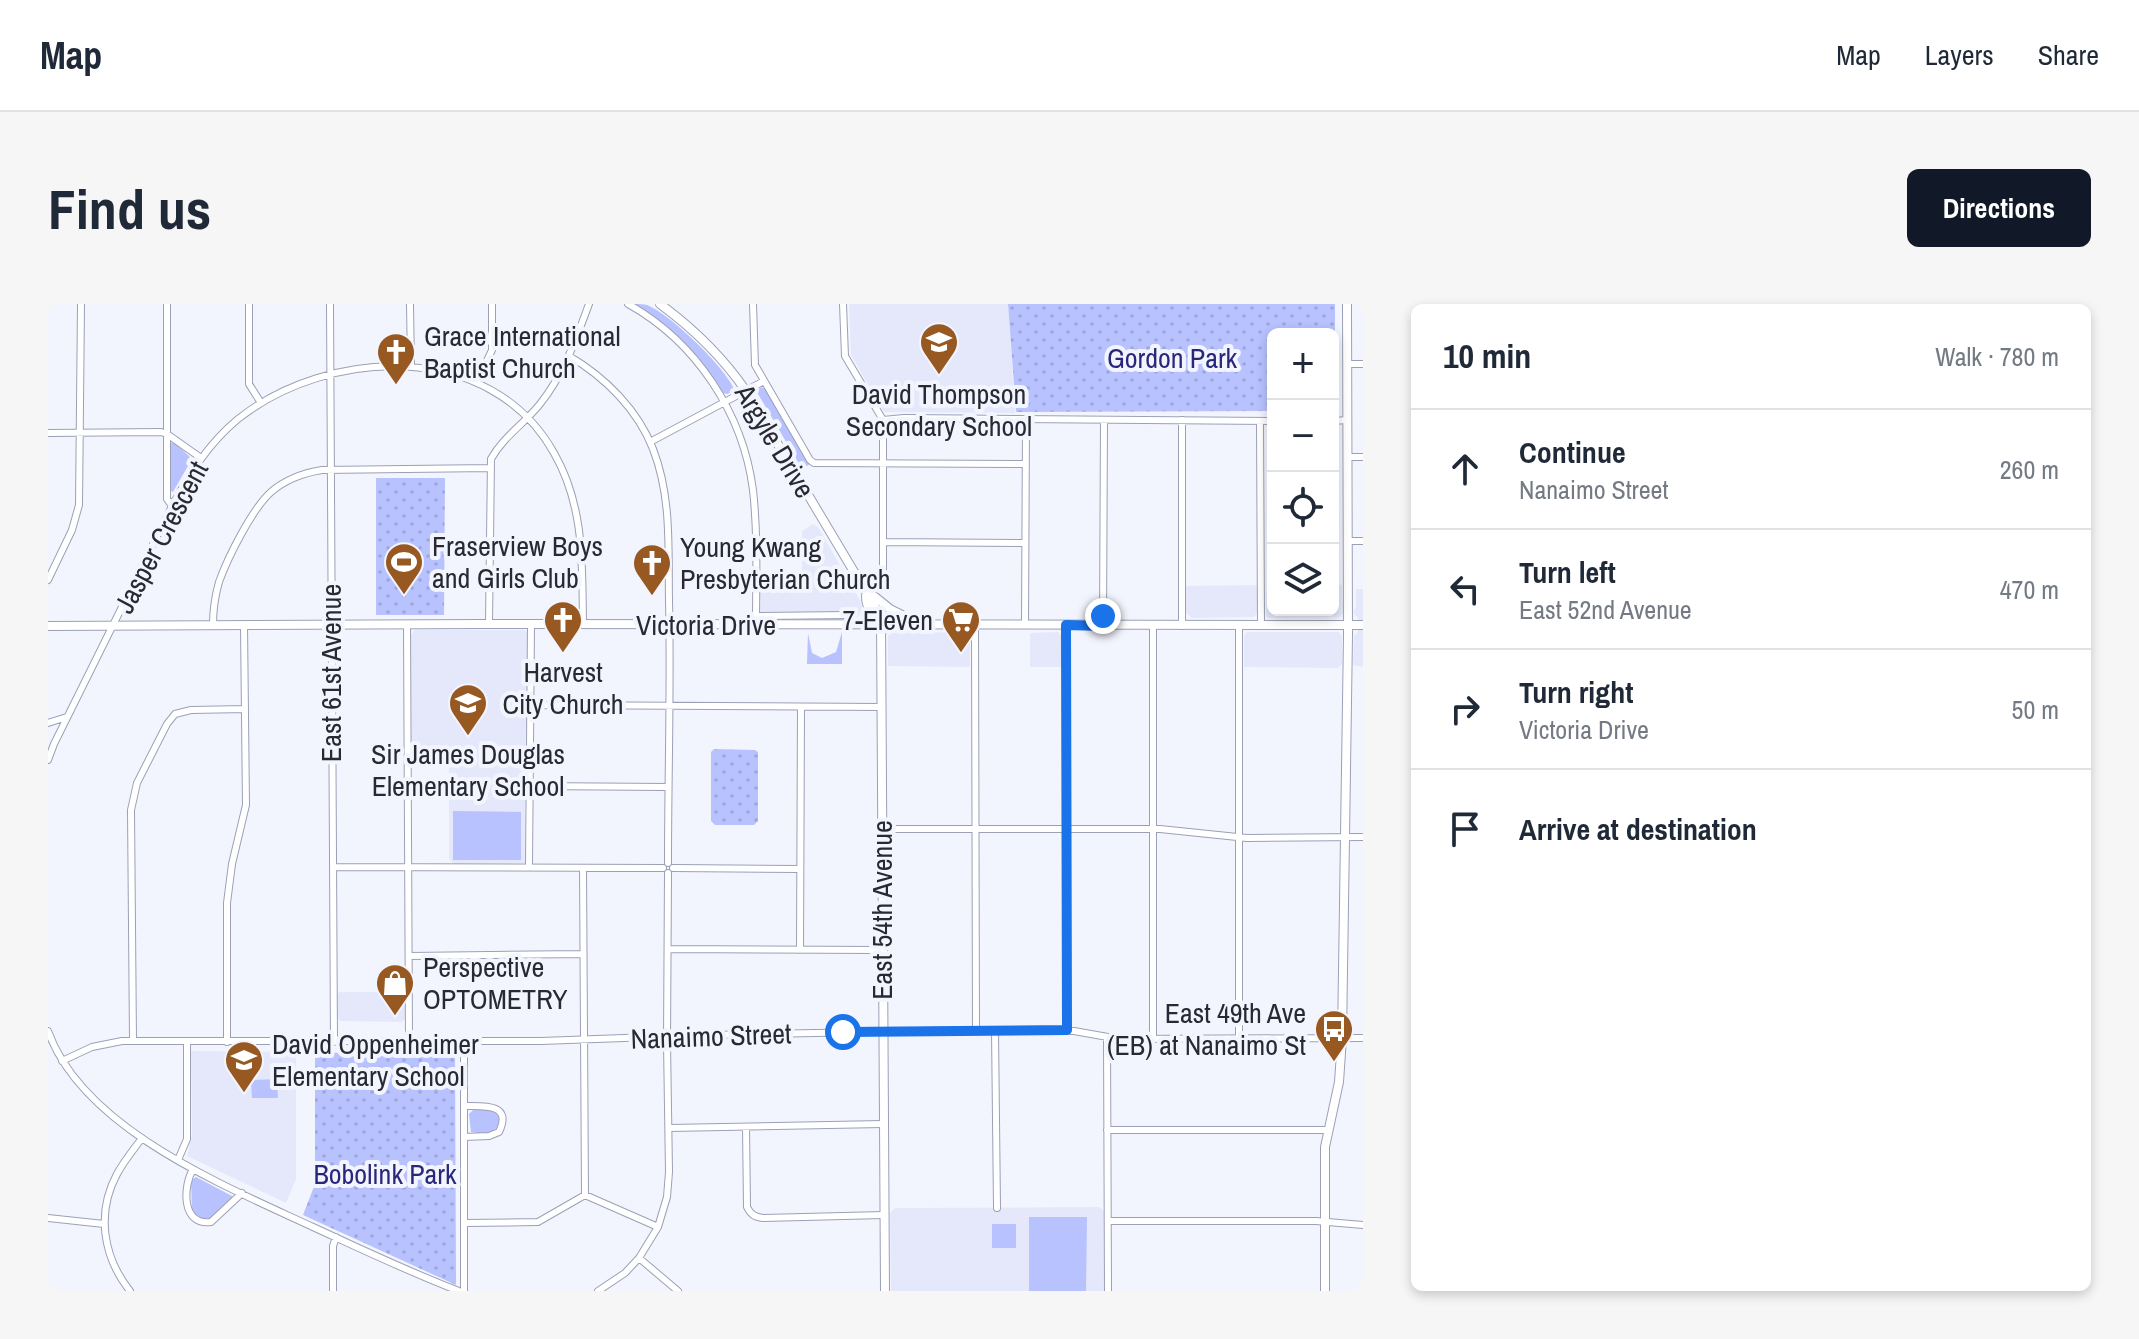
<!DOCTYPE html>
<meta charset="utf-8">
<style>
body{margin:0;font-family:"Archivo Narrow",sans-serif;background:#f6f6f7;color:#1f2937}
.controls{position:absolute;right:24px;top:24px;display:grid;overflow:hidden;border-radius:12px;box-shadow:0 4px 12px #0003}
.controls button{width:72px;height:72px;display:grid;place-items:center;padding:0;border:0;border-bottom:2px solid #e0e1e3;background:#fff;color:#1f2937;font:40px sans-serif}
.stop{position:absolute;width:24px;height:24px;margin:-18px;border:6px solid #1a73e8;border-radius:50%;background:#fff}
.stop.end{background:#1a73e8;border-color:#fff;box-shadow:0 2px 8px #0008}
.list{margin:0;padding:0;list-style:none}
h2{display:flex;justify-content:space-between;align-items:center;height:104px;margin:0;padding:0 32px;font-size:34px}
h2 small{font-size:26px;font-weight:400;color:#747a83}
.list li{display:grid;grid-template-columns:52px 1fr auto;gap:24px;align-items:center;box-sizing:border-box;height:120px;padding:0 32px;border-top:2px solid #e0e1e3}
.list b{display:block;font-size:30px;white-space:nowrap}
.list p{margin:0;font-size:26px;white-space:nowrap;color:#747a83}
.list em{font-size:26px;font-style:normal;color:#747a83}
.icon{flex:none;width:44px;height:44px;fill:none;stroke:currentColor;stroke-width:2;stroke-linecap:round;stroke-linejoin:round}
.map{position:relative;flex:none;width:1315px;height:987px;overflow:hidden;border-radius:12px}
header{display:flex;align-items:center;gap:48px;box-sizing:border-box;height:112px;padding:0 40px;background:#fff;border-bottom:2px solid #e0e1e3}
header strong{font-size:38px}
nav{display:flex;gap:44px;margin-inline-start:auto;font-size:28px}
.intro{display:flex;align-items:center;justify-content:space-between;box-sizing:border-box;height:192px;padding:0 48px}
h1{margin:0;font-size:56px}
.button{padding:20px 36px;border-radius:12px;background:#111827;color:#fff;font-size:28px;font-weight:700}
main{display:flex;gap:48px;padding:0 48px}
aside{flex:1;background:#fff;border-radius:12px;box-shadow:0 4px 12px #0003}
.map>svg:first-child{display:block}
.built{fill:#e4e8fa}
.green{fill:#b7c2fe}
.park{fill:url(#park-dots)}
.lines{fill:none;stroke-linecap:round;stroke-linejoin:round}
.street-casing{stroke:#9ba0b6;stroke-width:8}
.secondary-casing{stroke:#9ba0b6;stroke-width:10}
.street{stroke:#fff;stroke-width:6}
.secondary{stroke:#fff;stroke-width:8}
.route{stroke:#1a73e8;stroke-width:10}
.labels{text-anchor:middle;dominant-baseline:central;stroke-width:8;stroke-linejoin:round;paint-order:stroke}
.poi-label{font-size:28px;fill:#282932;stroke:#f3f5fe;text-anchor:start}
.park-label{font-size:28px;fill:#28277c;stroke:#f3f5fe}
.street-label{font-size:28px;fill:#282932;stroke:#f3f5fe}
</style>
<header>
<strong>Map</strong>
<nav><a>Map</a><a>Layers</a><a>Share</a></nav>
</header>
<div class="intro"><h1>Find us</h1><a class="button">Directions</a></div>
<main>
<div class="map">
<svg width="1315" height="987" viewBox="0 0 1315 987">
<defs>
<pattern id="park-dots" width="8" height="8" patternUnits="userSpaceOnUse" patternTransform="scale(2)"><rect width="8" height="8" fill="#b7c2fe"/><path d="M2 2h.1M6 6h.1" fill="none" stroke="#9da7da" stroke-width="1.8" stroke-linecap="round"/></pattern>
</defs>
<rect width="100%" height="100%" fill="#f3f5fe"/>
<path class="built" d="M801,0H960L967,109L836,108L803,51Z
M765,220L770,223L813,298L814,308L808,315L802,313L801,308H713L711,306V288L716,282H754V227Z
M1285,280L1294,281L1295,309L1292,313L1220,314L1218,312L1219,281H1225V306H1285Z
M1207,281L1209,283V309L1206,313L1144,314L1138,309V282Z
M1308,285H1315V363L1305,361L1306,332L1310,328V314L1305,309L1308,303Z
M367,326H476L480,328V418L478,422L477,459L479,463V491L477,496V547L479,555L477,559L406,560L401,555V454L395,448L369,449L363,444L362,331Z
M918,328L922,332V361L921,363L840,362V332L843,329Z
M1010,328L1014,332V363H982V329Z
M1199,328H1291L1294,333V360L1290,364L1196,363V332Z
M292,688H355L358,691V715L353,718L292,717L289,712V690Z
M143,747L248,748V875L238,899L139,852L144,831Z
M1051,903L1056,907L1057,987H843L842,909L847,904Z"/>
<path class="green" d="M587,0C591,0 596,0 599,1C622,10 677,63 686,85L684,88L679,90L675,89C651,53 624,23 587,0Z
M713,83L717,85L762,160L754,165L710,90L709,87Z
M123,139H127L144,155L125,188L122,186V141Z
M794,328V360H759L760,329L764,349L774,354L788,348Z
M405,507L473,508V556H405Z
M229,775L230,794H204L203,776Z
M426,805H441L448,808L452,816C449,831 435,830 423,828L421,810Z
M148,873L184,892V896L163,914L153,915L144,908L143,876Z
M981,913H1039L1038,987H981Z
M944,920H968V944H944Z"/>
<path class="park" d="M960,0H1287V107H1285V30H1225V107L968,108Z
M328,174H397L396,311H328Z
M666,445L707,446L710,448V517L706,521H667L663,517V448Z
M407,747L408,981L255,911L267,880V749Z"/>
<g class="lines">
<defs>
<path id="street" d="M119,0V195L124,202
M201,0V80L213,99
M282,0L286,738
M362,0L363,63
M580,0C648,38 695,109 705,186C710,231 708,276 708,321
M705,0L707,61L762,156L766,159L978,160
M795,0L797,52L835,116V278
M521,52C557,73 590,106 605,145C624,194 620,245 621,296C623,384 620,471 620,559
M1299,60H1315
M429,78L444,46V0
M835,116L856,114L1225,117
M1212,117L1213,322
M1285,117L1299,116
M0,129L113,128L119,130L153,154
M602,138L716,77
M1300,153H1315
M1300,237H1315
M835,238L977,239
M0,276L24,226L31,201L33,0
M708,312L799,311
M441,320L443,155C455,133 477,119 492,100C516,70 528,35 541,0
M165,321C165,307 167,292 171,278C180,253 204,205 223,188C238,175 255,169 274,166L442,164
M359,321L361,738
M927,321L928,726
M977,321L978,116
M1018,321L1019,726
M1055,322L1056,116
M1134,322V116
M483,401L833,403
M0,419L19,413
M0,456L6,440L124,202C142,169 161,139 190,115C281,43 443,36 506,149C537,203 534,261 535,320
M482,482L620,483
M833,525H1112L1199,534L1315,533
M285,563L615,564
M481,563L483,320
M535,564L537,891
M625,564L752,565
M620,645L834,646
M752,646L753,403
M361,652L535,650
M947,726L949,904
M0,727C35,825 177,882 265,923C313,945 361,968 411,987
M1059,733L1060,987
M1105,734V322
M1191,734V322
M85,737L83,506L89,479L119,420L127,410L143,406L197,405
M416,737V987
M179,738V599L184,560L198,501L196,321
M14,757L44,743L74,737H493L659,731L928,726L1026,727L1071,735L1315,734
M416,802C435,802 465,799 451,828L441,832L416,833
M698,823L699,903C703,911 707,913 715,914L836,911
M621,824L835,820
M1059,826H1280
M130,856L139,835V738
M145,865C135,882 133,922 163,918L194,889
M0,914L56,920
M1060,917H1268L1315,921
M416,919L490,918L537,891L610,923
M591,954L630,987
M82,987C55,953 48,909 69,870C76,857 86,845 94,834
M285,987V942L288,933
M550,987L577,969L591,954L610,923L619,893L621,868L619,739L620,569"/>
<path id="secondary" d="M612,0C646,25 674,52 698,87L833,313L837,987
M816,284L842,305L858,313L866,320
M818,292C818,304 825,313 832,321
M0,322L434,320L1315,321
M1277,987V843L1291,778L1294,734L1300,331L1299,0"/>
</defs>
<use href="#street" class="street-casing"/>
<use href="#secondary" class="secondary-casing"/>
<use href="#street" class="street"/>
<use href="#secondary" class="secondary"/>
</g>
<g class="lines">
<path class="route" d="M795,728L1019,726L1018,321L1055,322V312"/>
</g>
<defs>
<symbol id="school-pin" viewBox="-11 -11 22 30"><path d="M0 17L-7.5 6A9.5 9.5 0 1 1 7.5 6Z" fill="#985821" stroke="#f3f5fe"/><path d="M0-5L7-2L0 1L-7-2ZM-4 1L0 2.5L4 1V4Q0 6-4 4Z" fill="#fff"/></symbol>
<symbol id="church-pin" viewBox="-11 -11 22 30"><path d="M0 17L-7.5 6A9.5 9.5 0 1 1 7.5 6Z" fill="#985821" stroke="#f3f5fe"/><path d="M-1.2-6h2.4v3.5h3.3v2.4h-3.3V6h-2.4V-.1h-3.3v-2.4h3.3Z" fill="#fff"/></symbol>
<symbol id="stadium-pin" viewBox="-11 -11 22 30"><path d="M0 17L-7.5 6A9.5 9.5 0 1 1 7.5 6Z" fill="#985821" stroke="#f3f5fe"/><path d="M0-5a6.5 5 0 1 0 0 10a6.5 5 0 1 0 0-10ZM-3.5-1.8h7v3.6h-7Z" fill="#fff"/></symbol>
<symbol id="supermarket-pin" viewBox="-11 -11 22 30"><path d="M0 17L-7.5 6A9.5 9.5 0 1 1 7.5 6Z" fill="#985821" stroke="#f3f5fe"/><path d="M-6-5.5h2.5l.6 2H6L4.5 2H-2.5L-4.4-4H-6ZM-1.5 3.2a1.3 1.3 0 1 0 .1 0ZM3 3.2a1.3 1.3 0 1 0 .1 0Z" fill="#fff"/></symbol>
<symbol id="shop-pin" viewBox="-11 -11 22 30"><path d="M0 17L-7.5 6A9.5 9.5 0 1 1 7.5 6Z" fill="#985821" stroke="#f3f5fe"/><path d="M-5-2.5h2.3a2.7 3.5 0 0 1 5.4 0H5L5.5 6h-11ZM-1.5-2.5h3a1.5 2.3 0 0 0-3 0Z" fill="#fff"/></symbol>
<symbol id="bus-pin" viewBox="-11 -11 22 30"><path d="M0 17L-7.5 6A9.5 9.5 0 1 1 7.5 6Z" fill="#985821" stroke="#f3f5fe"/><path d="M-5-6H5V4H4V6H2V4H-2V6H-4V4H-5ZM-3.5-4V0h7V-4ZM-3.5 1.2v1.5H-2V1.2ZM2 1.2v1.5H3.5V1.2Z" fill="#fff"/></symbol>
</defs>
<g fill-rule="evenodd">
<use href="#school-pin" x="869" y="16" width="44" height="60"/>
<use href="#church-pin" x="326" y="26" width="44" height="60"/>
<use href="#stadium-pin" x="334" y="236" width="44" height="60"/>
<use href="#church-pin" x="582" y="237" width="44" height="60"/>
<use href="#church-pin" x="493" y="294" width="44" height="60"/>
<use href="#supermarket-pin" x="891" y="294" width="44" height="60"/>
<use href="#school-pin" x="398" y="377" width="44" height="60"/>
<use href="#shop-pin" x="325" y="657" width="44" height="60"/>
<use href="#bus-pin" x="1264" y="703" width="44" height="60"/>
<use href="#school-pin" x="174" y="734" width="44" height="60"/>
</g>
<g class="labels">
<g class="poi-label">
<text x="376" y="32">Grace International<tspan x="376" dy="32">Baptist Church</tspan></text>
<text x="891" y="90" text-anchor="middle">David Thompson<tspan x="891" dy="32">Secondary School</tspan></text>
<text x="384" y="242">Fraserview Boys<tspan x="384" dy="32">and Girls Club</tspan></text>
<text x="632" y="243">Young Kwang<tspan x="632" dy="32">Presbyterian Church</tspan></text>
<text x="885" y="316" text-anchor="end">7-Eleven</text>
<text x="515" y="368" text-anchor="middle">Harvest<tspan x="515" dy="32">City Church</tspan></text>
<text x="420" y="450" text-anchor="middle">Sir James Douglas<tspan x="420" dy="32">Elementary School</tspan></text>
<text x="375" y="663">Perspective<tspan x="375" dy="32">OPTOMETRY</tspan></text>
<text x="1258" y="709" text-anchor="end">East 49th Ave<tspan x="1258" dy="32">(EB) at Nanaimo St</tspan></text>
<text x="224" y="740">David Oppenheimer<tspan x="224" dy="32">Elementary School</tspan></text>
</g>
<g class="park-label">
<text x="1124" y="54">Gordon Park</text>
<text x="337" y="870">Bobolink Park</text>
</g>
<g class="street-label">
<text transform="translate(727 137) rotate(59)">Argyle Drive</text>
<text transform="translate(113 233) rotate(-62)">Jasper Crescent</text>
<text x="658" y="321">Victoria Drive</text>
<text transform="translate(283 369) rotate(-90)">East 61st Avenue</text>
<text transform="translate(834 606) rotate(-90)">East 54th Avenue</text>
<text transform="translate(663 732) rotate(-2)">Nanaimo Street</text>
</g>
</g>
</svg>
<div class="controls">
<button>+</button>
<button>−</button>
<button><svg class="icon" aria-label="locate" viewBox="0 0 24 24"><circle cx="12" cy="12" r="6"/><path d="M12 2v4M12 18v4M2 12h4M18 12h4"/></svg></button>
<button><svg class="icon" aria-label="layers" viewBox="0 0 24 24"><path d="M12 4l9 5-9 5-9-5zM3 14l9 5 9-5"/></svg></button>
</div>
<div class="stop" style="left:795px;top:728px"></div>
<div class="stop end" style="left:1055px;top:312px"></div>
</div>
<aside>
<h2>10 min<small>Walk · 780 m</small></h2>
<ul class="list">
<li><svg class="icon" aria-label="ahead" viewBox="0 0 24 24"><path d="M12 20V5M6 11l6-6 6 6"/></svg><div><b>Continue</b><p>Nanaimo Street</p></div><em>260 m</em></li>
<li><svg class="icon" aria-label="left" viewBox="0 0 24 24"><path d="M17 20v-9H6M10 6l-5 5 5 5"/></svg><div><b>Turn left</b><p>East 52nd Avenue</p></div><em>470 m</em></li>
<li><svg class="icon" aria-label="right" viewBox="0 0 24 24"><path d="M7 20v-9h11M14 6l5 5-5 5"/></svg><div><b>Turn right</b><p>Victoria Drive</p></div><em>50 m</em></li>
<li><svg class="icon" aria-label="arrive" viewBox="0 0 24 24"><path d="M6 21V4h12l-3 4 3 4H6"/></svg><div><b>Arrive at destination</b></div></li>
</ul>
</aside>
</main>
